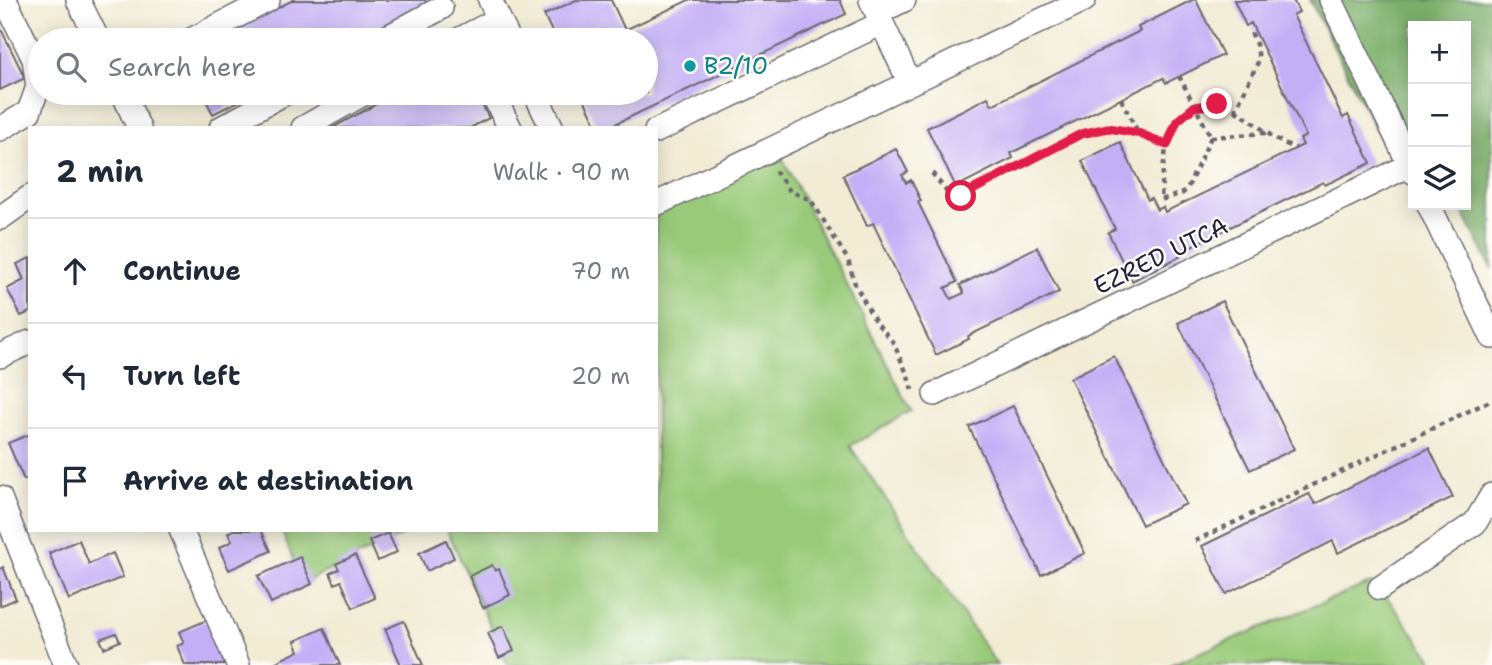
<!DOCTYPE html>
<meta charset="utf-8">
<style>
body{margin:0;font-family:"Shantell Sans",sans-serif;background:#f2f2f3;color:#1f2937}
.controls{position:absolute;right:21px;top:21px;display:grid;overflow:hidden;border-radius:0px;box-shadow:0 4px 18px #0003}
.controls button{width:63px;height:63px;display:grid;place-items:center;padding:0;border:0;border-bottom:2px solid #e0e1e3;background:#fff;color:#1f2937;font:35px sans-serif}
.stop{position:absolute;width:21px;height:21px;margin:-16px;border:5px solid #e11d48;border-radius:50%;background:#fff}
.stop.end{background:#e11d48;border-color:#fff;box-shadow:0 2px 7px #0008}
.list{margin:0;padding:0;list-style:none}
h2{display:flex;justify-content:space-between;align-items:center;height:91px;margin:0;padding:0 28px;font-size:30px}
h2 small{font-size:23px;font-weight:400;color:#747a83}
.list li{display:grid;grid-template-columns:46px 1fr auto;gap:21px;align-items:center;box-sizing:border-box;height:105px;padding:0 28px;border-top:2px solid #e0e1e3}
.list b{display:block;font-size:26px;white-space:nowrap}
.list em{font-size:23px;font-style:normal;color:#747a83}
.icon{flex:none;width:38px;height:38px;fill:none;stroke:currentColor;stroke-width:2;stroke-linecap:round;stroke-linejoin:round}
.map{position:relative;flex:none;width:1492px;height:665px;overflow:hidden}
.search{position:absolute;background:#fff;box-shadow:0 4px 18px #0003;left:28px;top:28px;width:630px;height:77px;display:flex;align-items:center;gap:18px;box-sizing:border-box;padding:0 24px;border-radius:38px;color:#747a83;font-size:26px}
.panel{position:absolute;background:#fff;box-shadow:0 4px 18px #0003;left:28px;top:126px;width:630px;height:406px;border-radius:0px}
.map>svg:first-child{display:block}
.green{fill:#99ca79;stroke:#5e765a;stroke-width:2}
.forest{fill:#7aae69;stroke:#4e6852;stroke-width:2}
.building{fill:#c3aff6}
.lines{fill:none;stroke-linecap:round;stroke-linejoin:round}
.minor-casing{stroke:#6b6971;stroke-width:26}
.path{stroke:#6b6971;stroke-width:4.5;stroke-dasharray:5 5;stroke-linecap:butt}
.minor{stroke:#fff;stroke-width:23}
.route{stroke:#e11d48;stroke-width:9}
.culture-dot{fill:#0f9aa8;stroke:#fdfcf7;stroke-width:2.5}
.labels{text-anchor:middle;dominant-baseline:central;stroke-width:5;stroke-linejoin:round;paint-order:stroke}
.culture-label{font-size:24px;fill:#0d838f;stroke:#fdfcf7;text-anchor:start}
.street-label{font-size:24px;fill:#22223b;stroke:#fdfcf7}
</style>
<div class="map">
<svg width="1492" height="665" viewBox="0 0 1492 665">
<rect width="100%" height="100%" fill="#fdfcf7"/>
<filter id="ink" filterUnits="userSpaceOnUse"><feTurbulence type="fractalNoise" baseFrequency=".0143" numOctaves="2"/><feDisplacementMap in="SourceGraphic" scale="14" xChannelSelector="R" yChannelSelector="G"/><feConvolveMatrix kernelMatrix="1 2 1 2 8 2 1 2 1" color-interpolation-filters="sRGB"/></filter>
<filter id="wash" filterUnits="userSpaceOnUse"><feTurbulence type="fractalNoise" baseFrequency=".00686" numOctaves="4" result="noise"/><feDisplacementMap in="SourceGraphic" scale="28" xChannelSelector="R" yChannelSelector="G"/><feGaussianBlur stdDeviation="1.57" result="paint"/><feColorMatrix in="noise" values="0 0 0 0 0 0 0 0 0 0 0 0 0 0 0 0 0 1.4 0 .05"/><feComposite in="paint" operator="in"/></filter>
<g filter="url(#wash)">
<rect width="100%" height="100%" fill="#f2ecd5"/>
<path class="green" d="M776,146L911,411L850,446L997,665H508L447,530H656V207Z
M281,530H413L303,583Z
M1370,583L1380,588L1436,665H1170Z"/>
<path class="forest" d="M1310,0H1492V269L1459,205H1466V26H1413V154L1393,164Z"/>
<g id="blocks">
<path class="building" d="M293,0H425L427,3L356,40H215Z
M576,0H611L625,30L689,0H840L846,14L607,128H598L581,93H646V40H556L544,15Z
M1192,0H1196L1223,55L1166,83L1163,78L1011,153L1013,158L956,187L927,128L988,97L992,105L1140,31L1138,27Z
M1234,0H1293L1299,12L1293,15L1343,118L1348,115L1371,163L1325,185L1323,182L1179,252L1181,256L1132,281L1108,232L1115,229L1082,161L1120,142L1148,200L1151,198L1157,210L1163,207L1165,212L1303,145L1300,139L1306,136L1251,23L1246,26Z
M0,27L25,78L0,90Z
M202,93H255L213,114Z
M397,93H476L489,118L470,128H332Z
M896,149L908,172L902,175L906,183L911,180L921,201L918,202L957,282L945,288L951,299L964,293L960,285L1037,247L1059,292L968,336L969,339L936,355L873,223L867,226L843,175Z
M30,258V312L21,316L7,289L24,280L17,264Z
M1222,301L1294,449L1250,470L1178,323Z
M1114,356L1186,504L1142,525L1070,378Z
M1013,406L1085,553L1041,575L969,427Z
M28,435L30,439V478L24,480L8,443Z
M1429,448L1453,497L1338,553L1333,541L1226,594L1202,546L1309,494L1315,504Z
M233,530H261L271,551L229,570L219,548L232,541L228,533Z
M388,533L397,552L378,561L369,541Z
M79,540L89,564L113,553L123,577L69,600L49,553Z
M446,540L454,558L427,571L419,553Z
M355,555L375,598L353,608L341,581L335,584L330,573L339,569L336,564Z
M300,557L312,584L271,603L258,576Z
M492,565L495,571L499,569L510,595L483,608L469,576Z
M3,567L16,599L0,606V569Z
M207,620L227,665H185L177,646L184,643L179,632Z
M404,621L423,665H401L385,629Z
M503,626L514,651L499,658L488,633Z
M324,628L340,665H277L276,662L299,651L295,641Z
M116,633L120,641L104,648L100,639Z"/>
</g>
</g>
<g filter="url(#ink)">
<use href="#blocks" fill-opacity="0" stroke="#6b6971" stroke-width="2"/>
<g class="lines">
<defs>
<path id="minor" d="M78,0L98,40
M490,0L509,40
M871,0L910,83
M1331,0L1413,172
M877,13L904,0
M191,40L268,0
M382,40L441,8
M458,40L499,19
M123,93L139,128
M492,93L510,128
M535,93L552,128
M221,128L285,93
M303,128L365,93
M0,129L29,112L38,87L34,59L5,0
M656,131L882,23
M656,204L1084,0
M1429,205L1492,337
M0,218L30,197
M0,356L30,342
M935,394L1410,165
M0,498L66,665
M181,530L238,665
M1380,588L1475,523L1492,495"/>
</defs>
<use href="#minor" class="minor-casing"/>
<path class="path" d="M1179,76L1211,137
M1121,99L1138,132
M1235,111L1259,60L1257,47L1250,29
M1211,137L1187,189L1183,193L1161,200C1163,167 1163,111 1205,106C1216,105 1226,106 1236,111C1257,123 1273,141 1296,148
M1211,137L1266,133
M775,171L790,191L811,200L848,260L855,284L875,321L893,342L908,376L912,390
M932,173L948,193L961,196L1081,134L1108,128L1138,133L1167,145
M1195,541L1492,400"/>
<use href="#minor" class="minor"/>
</g>
</g>
<g class="lines" filter="url(#ink)">
<path class="route" d="M961,196L1081,134L1108,128L1138,133L1167,145L1177,121L1194,107L1217,104"/>
</g>
<circle class="culture-dot" cx="690" cy="66" r="7"/>
<g class="labels">
<g class="culture-label">
<text x="704" y="66">B2/10</text>
</g>
<g class="street-label">
<text transform="translate(1161 256) rotate(-26)">EZRED UTCA</text>
</g>
</g>
</svg>
<div class="controls">
<button>+</button>
<button>−</button>
<button><svg class="icon" aria-label="layers" viewBox="0 0 24 24"><path d="M12 4l9 5-9 5-9-5zM3 14l9 5 9-5"/></svg></button>
</div>
<div class="stop" style="left:961px;top:196px"></div>
<div class="stop end" style="left:1217px;top:104px"></div>
<div class="search"><svg class="icon" aria-label="search" viewBox="0 0 24 24"><circle cx="10" cy="10" r="6"/><path d="M15 15l6 6"/></svg>Search here</div>
<section class="panel">
<h2>2 min<small>Walk · 90 m</small></h2>
<ul class="list">
<li><svg class="icon" aria-label="ahead" viewBox="0 0 24 24"><path d="M12 20V5M6 11l6-6 6 6"/></svg><div><b>Continue</b></div><em>70 m</em></li>
<li><svg class="icon" aria-label="left" viewBox="0 0 24 24"><path d="M17 20v-9H6M10 6l-5 5 5 5"/></svg><div><b>Turn left</b></div><em>20 m</em></li>
<li><svg class="icon" aria-label="arrive" viewBox="0 0 24 24"><path d="M6 21V4h12l-3 4 3 4H6"/></svg><div><b>Arrive at destination</b></div></li>
</ul>
</section>
</div>
